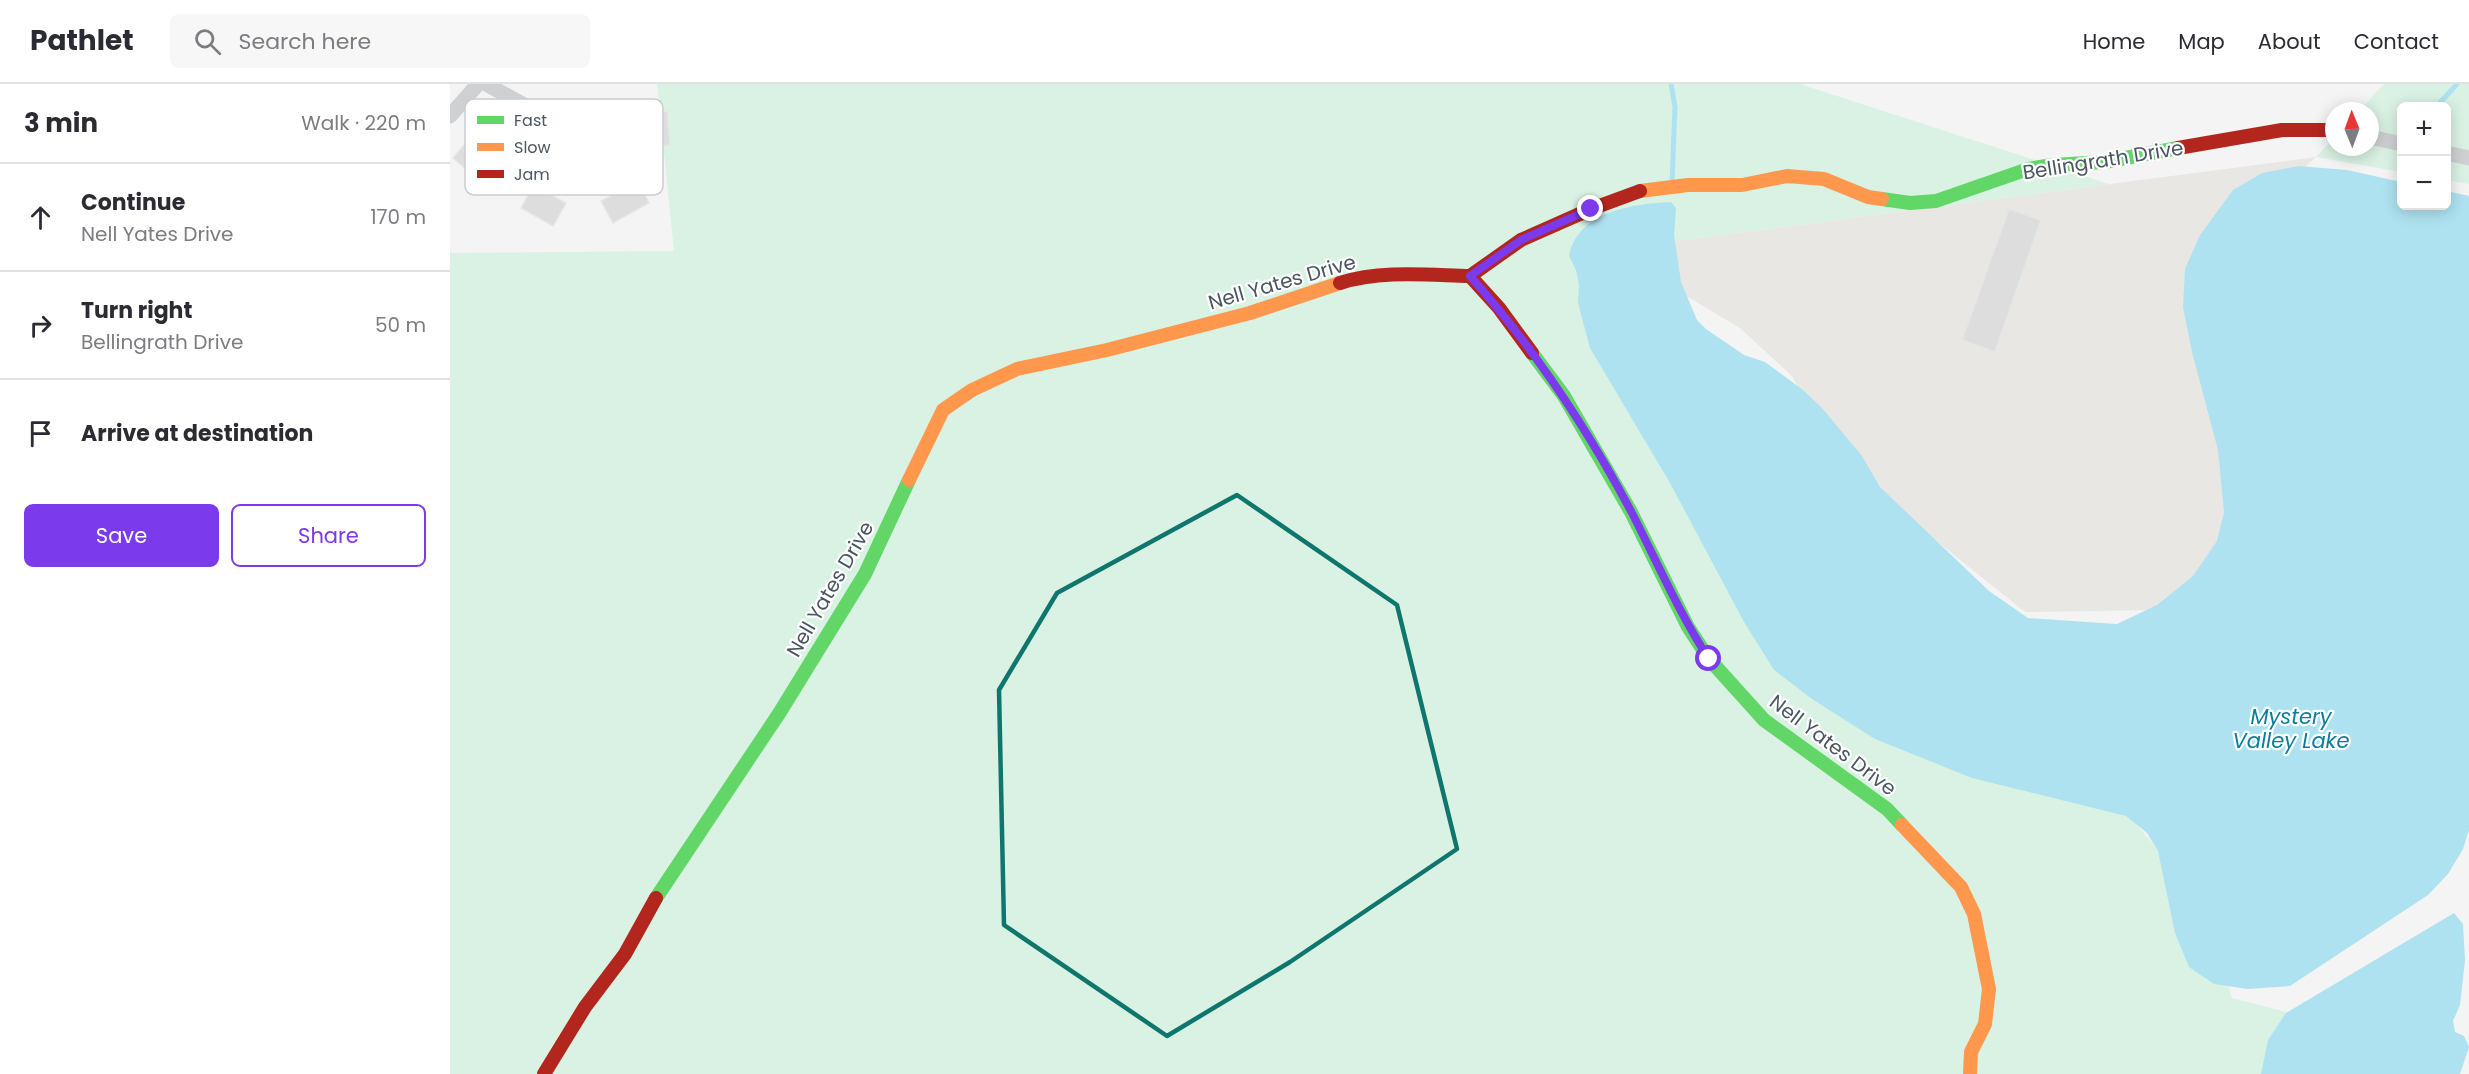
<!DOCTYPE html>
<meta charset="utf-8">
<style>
body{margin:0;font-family:Poppins,sans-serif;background:#f7f7f7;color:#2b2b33}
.controls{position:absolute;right:18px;top:18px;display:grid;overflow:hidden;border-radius:9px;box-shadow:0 3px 15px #0003}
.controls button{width:54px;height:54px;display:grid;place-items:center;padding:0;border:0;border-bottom:2px solid #e1e1e2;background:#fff;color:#2b2b33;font:30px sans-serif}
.compass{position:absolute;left:1875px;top:18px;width:54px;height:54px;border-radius:50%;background:#fff;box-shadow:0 3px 15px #0003;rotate:359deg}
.stop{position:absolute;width:18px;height:18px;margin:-14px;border:4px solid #7c3aed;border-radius:50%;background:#fff}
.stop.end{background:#7c3aed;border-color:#fff;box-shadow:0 2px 6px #0008}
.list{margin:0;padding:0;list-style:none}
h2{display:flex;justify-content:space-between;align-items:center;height:78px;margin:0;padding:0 24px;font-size:26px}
h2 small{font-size:20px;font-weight:400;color:#7c7c81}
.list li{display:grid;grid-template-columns:39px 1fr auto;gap:18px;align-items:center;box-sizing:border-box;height:108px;padding:0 24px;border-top:2px solid #e1e1e2}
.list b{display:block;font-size:22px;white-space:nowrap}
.list p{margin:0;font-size:20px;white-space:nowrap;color:#7c7c81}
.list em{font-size:20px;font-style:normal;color:#7c7c81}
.actions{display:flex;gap:12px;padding:18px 24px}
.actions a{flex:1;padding:14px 0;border:2px solid #7c3aed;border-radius:9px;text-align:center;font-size:21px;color:#7c3aed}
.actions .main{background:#7c3aed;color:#fff}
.icon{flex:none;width:33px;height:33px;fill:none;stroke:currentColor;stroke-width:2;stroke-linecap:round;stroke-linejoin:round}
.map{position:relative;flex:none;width:2019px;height:990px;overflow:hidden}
header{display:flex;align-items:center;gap:36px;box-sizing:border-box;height:84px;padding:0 30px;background:#fff;border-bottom:2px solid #e1e1e2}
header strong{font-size:28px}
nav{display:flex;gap:33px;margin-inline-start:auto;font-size:21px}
.search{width:420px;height:54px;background:#f7f7f7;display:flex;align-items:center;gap:15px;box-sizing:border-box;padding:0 21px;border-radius:9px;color:#7c7c81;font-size:22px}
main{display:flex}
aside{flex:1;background:#fff}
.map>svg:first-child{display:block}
.commercial{fill:#e8e7e3}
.green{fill:#d9f2e3}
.water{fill:#aee2f0}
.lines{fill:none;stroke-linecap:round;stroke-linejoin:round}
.stream{stroke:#aee2f0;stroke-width:5}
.building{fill:#ddddde;stroke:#e5e6e7;stroke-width:1.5}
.street{stroke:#ced0d2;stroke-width:15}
.fast{stroke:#63d668;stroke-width:14}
.slow{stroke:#ff974d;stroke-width:14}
.jam{stroke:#b3261e;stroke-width:14}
.route{stroke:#7c3aed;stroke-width:8}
.marked{fill:none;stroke:#0f766e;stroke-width:4.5;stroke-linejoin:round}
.labels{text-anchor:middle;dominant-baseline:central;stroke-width:4.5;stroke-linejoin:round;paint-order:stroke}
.street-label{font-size:20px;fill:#4a5661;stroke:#fff}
.water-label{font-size:21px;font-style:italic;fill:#0c7c9b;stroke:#fff}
.key{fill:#fff;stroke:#c9ccd0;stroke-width:1.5}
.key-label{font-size:16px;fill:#4a5661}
</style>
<header>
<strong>Pathlet</strong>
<div class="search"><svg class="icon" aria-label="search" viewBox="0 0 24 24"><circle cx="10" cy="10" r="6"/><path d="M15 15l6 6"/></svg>Search here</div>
<nav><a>Home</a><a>Map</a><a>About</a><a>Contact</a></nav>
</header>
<main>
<aside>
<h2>3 min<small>Walk · 220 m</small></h2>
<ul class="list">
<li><svg class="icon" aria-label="ahead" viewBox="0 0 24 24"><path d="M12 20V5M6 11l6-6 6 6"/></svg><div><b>Continue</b><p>Nell Yates Drive</p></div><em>170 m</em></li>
<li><svg class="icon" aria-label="right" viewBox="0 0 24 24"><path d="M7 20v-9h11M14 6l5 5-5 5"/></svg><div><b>Turn right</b><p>Bellingrath Drive</p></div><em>50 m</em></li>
<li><svg class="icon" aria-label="arrive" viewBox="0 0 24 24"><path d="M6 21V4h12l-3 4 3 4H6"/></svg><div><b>Arrive at destination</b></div></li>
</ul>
<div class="actions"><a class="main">Save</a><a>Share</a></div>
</aside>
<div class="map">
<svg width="2019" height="990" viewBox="0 0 2019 990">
<rect width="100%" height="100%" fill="#f4f4f4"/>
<path class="commercial" d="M1866,73L1798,134L1782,385L1765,475L1705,526L1575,528L1453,430L1373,351L1342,292L1290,244L1159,166Z"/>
<path class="green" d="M207,0H1350L1659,100L1160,166L1657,707L1750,814L1782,914L1852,932L1861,990H0V169L224,167Z
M1934,0H2019V100L1997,96L1996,22H1952L1951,88L1866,73L1884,54V63H1920V27H1909Z"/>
<path class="water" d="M1849,82L1897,86L1951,98L1952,122H1996L1997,107L2019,112V746L2013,765L1998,790L1978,811L1840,902L1798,905L1764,900L1739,883L1725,849L1708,767L1697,749L1676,732L1522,694L1425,655L1362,615L1324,586L1294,538L1220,399L1140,264L1128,219L1129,201L1126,186L1119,172C1128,127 1183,120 1221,118L1226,124L1224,151L1231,198L1247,236L1256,245L1294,271L1315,278L1353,306L1372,324L1412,372L1430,403L1539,507L1578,534L1667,540L1707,521L1743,492L1767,457L1774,428L1768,366L1742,268L1733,223L1735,185L1750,151L1783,106L1812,89Z
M2004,829L2013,840L2015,876L2010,921L2003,937L2005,948L2014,952L2019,963L2010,990H1811L1818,956L1836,929Z"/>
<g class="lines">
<path class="stream" d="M1221,0L1225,23L1222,97
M1987,22L2007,0"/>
</g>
<path class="building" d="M217,27L220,61L188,64L186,50H191L190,38L194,37L193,30Z
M36,54L56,70L32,99L3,74L14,61L23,68Z
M90,89L106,97L99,110L116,119L103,142L71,124Z
M188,97L199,119L163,139L151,117Z
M1559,125L1591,136L1545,268L1512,256Z"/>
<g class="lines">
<path class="street" d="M36,0L150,63
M0,32L28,0
M1920,53L1952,60
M1996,69L2019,74"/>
<path class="fast" d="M1432,115L1460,119L1486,117L1578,85L1602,81L1654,78L1728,64
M1082,269L1114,312L1181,428L1238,543L1259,575L1314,636L1437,725L1452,741
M206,814L330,628L415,490L459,396"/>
<path class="slow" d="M1190,107L1238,101H1292L1337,92L1374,95L1418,113L1432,115
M459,396L493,326L522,306L567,285L657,266L800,229L890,199
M1452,741L1511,803L1524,830L1539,905L1535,940L1521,968L1520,990"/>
<path class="jam" d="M1728,64L1832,46H1884
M1020,192L1071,156L1141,125L1190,107
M890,199C931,186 977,191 1020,192L1049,224L1082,269
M94,990L135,923L175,870L206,814"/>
</g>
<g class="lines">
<path class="route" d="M1141,125L1071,156L1020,192C1084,264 1137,344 1182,429C1207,478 1229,529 1259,575"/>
</g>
<path class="marked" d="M787,411L947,521L1007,765L840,878L717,952L554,841L549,606L607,509Z"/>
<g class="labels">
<g class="street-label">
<text transform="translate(1653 76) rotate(-9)">Bellingrath Drive</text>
<text transform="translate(832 198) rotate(-16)">Nell Yates Drive</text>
<text transform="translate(380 505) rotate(-60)">Nell Yates Drive</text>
<text transform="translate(1383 661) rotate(37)">Nell Yates Drive</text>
</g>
<g class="water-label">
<text x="1841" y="632">Mystery<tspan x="1841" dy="24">Valley Lake</tspan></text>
</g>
</g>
<rect x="15" y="15" width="198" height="96" rx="9" class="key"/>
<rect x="27" y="32" width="27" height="8" fill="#63d668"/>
<rect x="27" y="59" width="27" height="8" fill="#ff974d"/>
<rect x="27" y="86" width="27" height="8" fill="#b3261e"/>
<g class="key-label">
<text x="64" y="42">Fast</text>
<text x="64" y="69">Slow</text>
<text x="64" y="96">Jam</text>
</g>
</svg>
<div class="controls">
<button>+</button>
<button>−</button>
</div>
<svg class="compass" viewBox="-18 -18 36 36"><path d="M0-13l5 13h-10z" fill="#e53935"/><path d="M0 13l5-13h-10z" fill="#7c7c81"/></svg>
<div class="stop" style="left:1259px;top:575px"></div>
<div class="stop end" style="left:1141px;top:125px"></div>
</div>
</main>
